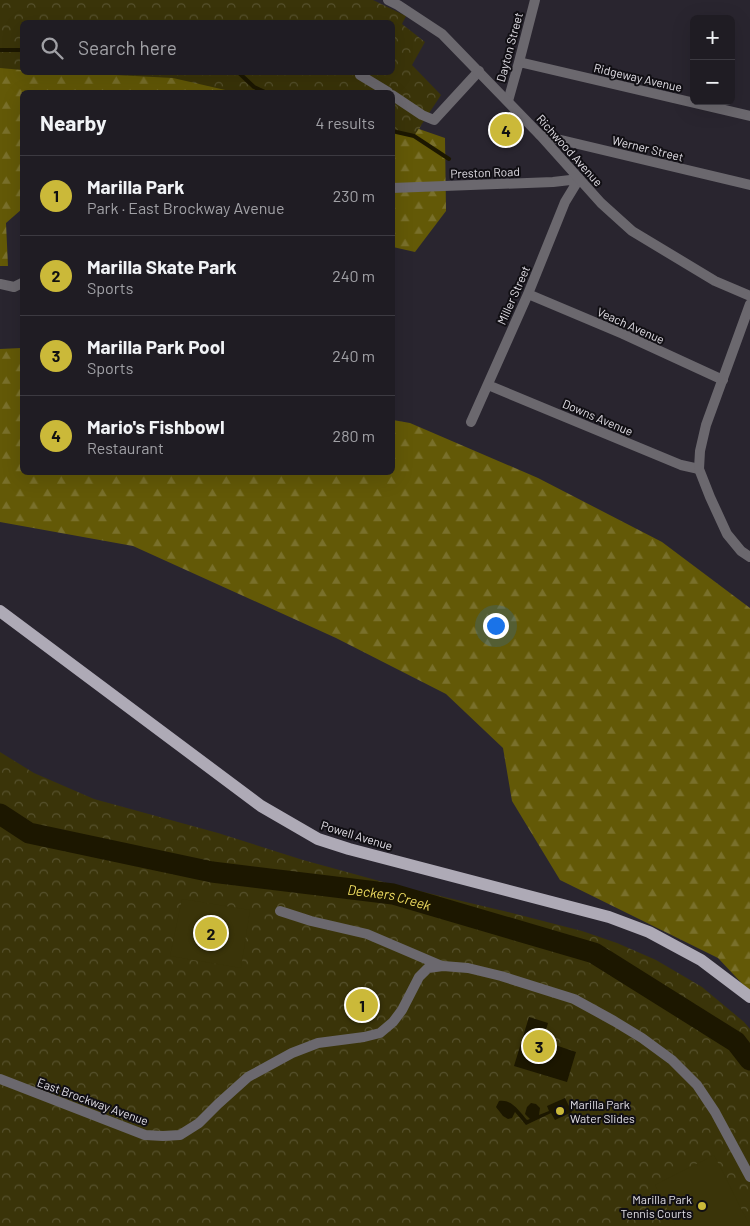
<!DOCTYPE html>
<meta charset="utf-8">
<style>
body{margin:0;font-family:Barlow,sans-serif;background:#2c2930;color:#f1f3f6}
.controls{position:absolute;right:15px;top:15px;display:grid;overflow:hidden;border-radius:8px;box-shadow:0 5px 20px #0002}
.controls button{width:45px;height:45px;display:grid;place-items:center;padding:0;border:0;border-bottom:1px solid #3c3a41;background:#1f1c23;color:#f1f3f6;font:25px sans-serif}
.you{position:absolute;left:495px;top:625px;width:18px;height:18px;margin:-12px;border:4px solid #fff;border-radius:50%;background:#1a73e8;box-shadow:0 0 0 8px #1a73e833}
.badge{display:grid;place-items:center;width:32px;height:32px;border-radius:50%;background:#cbb939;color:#111;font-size:16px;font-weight:700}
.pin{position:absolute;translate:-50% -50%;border:2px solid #fff;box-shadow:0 1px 5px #0006}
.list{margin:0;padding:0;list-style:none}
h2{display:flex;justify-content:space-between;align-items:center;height:65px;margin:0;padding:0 20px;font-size:21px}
h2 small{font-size:16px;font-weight:400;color:#a1a1a6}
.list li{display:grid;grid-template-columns:32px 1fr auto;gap:15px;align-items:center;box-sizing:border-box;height:80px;padding:0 20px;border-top:1px solid #3c3a41}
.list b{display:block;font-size:19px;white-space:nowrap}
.list p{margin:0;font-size:16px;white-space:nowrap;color:#a1a1a6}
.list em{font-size:16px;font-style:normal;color:#a1a1a6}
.icon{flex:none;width:28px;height:28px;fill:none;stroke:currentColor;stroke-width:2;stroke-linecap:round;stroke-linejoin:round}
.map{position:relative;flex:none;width:750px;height:1226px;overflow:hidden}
.search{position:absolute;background:#1f1c23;box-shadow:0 5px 20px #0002;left:20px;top:20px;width:375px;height:55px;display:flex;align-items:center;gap:12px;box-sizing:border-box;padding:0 18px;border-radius:8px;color:#a1a1a6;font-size:19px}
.panel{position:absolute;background:#1f1c23;box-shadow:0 5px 20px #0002;left:20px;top:90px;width:375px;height:385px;border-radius:8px}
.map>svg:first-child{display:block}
.forest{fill:url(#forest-firs)}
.park{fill:url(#park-crowns)}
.garden{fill:#3a3409}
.water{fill:#1c1700}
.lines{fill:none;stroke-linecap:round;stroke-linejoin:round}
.stream{stroke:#1c1700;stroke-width:4}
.river{stroke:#1c1700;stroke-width:21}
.minor{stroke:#6b686e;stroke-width:10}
.tertiary{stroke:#6b686e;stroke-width:10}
.primary{stroke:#aeaab6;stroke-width:12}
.poi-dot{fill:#cbb939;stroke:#110f14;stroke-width:2}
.labels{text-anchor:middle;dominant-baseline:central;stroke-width:4;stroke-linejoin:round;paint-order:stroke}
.street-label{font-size:12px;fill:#e0dde4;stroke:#110f14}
.poi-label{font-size:12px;fill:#e0dde4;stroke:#110f14;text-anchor:start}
.water-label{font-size:14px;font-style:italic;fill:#f1df61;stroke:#110f14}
</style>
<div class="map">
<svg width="750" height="1226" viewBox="0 0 750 1226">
<defs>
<pattern id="forest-firs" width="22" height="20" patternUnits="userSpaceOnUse" patternTransform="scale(1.25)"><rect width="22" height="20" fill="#635907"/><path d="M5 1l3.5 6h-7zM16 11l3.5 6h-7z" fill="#79702b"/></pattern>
<pattern id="park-crowns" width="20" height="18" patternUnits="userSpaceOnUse" patternTransform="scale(1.25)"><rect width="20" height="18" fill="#3a3409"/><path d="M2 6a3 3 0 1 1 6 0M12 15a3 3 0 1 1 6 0" fill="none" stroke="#56512d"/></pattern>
</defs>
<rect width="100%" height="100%" fill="#29252f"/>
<path class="forest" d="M0,0L22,22V72L294,73L379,92H22V209L6,223L8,266H0Z
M392,100L421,125L419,129L445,138L446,211L415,252L393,247Z
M22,347V472H392L393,420L410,423L538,478L662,542L750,608V992L718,958L560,880L512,801L503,748L446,694L336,638L133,546L0,522V349L21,348Z"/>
<path class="park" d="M0,0H373L406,16L402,24L425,42L412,65L441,95L414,136L393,130L392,92H234L173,78L77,73L392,72V22H22V70L0,68Z
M0,752L34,773L94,799L218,833L303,860L394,885L512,913L582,931L617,943L656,960L702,987L744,1022L750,1029V1226H0Z"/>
<path class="garden" d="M182,899L250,910L241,968L170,956Z
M714,1155L750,1226H676L655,1185Z"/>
<path class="water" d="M529,1017L548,1023L543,1041L576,1052L567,1082L514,1066Z
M565,1098L572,1112L555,1120L551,1113L526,1125L515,1112L512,1118L508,1119L503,1116L496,1107L499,1101C512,1099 519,1111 527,1120L530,1119L525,1114L527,1107L531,1103L536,1104L540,1108L539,1115L549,1111L547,1106Z"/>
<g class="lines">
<path class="stream" d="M0,50H22
M238,72L254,87L265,92
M392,131L414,136L449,159"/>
<path class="river" id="s1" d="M0,814L29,833L212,872L393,894L594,953L736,1042L750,1060"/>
<path class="minor" d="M519,62L750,116
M360,75L388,92
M392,95L422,115L434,120L479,71
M508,101L519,62L535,0
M540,135L750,185
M392,188L553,182L579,179
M0,284L14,287L22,283
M528,294L623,334L723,380
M488,385L681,465L699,469
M471,422L528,294L565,202L579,179
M280,911L311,921L367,934L442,966
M0,1079L145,1135L163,1136L180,1135L199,1123L218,1104L248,1077L292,1053L318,1043L364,1037L380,1033L393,1022L402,1010L419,977L428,968L443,966L468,968L501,976L574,999L614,1021L642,1038L672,1060L697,1085L715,1112L750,1177"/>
<path class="tertiary" d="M388,0L398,5L442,34L540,135L601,203L632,231L715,281L750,296
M750,304L706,425L700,451L699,469L710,497L727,534L741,551L750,557"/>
<path class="primary" d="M0,611L261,806L318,839L349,849L609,917L649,932L701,960L750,997"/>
</g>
<g class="poi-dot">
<circle cx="560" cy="1111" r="5"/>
<circle cx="702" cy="1206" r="5"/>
</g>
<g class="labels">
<g class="street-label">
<text transform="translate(509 47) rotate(-75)">Dayton Street</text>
<text transform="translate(638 77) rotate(13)">Ridgeway Avenue</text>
<text transform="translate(648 148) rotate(14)">Werner Street</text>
<text transform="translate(570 150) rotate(48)">Richwood Avenue</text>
<text transform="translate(485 172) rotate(-2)">Preston Road</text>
<text transform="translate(513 295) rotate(-66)">Miller Street</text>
<text transform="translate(631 325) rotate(24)">Veach Avenue</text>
<text transform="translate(598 417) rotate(23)">Downs Avenue</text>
<text transform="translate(357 835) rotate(17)">Powell Avenue</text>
<text transform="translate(93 1101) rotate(20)">East Brockway Avenue</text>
</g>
<g class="poi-label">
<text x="570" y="1104">Marilla Park<tspan x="570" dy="14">Water Slides</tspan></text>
<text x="692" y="1199" text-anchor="end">Marilla Park<tspan x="692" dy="14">Tennis Courts</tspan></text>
</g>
<g class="water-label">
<text stroke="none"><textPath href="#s1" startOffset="401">Deckers Creek</textPath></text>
</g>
</g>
</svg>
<div class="controls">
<button>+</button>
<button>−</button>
</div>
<div class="you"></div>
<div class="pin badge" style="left:362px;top:1005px">1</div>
<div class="pin badge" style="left:211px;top:933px">2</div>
<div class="pin badge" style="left:539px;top:1046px">3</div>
<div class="pin badge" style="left:506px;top:130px">4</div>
<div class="search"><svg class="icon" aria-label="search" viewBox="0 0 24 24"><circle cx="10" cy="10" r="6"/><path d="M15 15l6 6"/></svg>Search here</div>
<section class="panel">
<h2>Nearby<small>4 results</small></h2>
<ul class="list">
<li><span class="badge">1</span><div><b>Marilla Park</b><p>Park · East Brockway Avenue</p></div><em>230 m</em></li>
<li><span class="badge">2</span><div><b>Marilla Skate Park</b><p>Sports</p></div><em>240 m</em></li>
<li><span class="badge">3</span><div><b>Marilla Park Pool</b><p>Sports</p></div><em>240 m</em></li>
<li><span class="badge">4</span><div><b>Mario's Fishbowl</b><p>Restaurant</p></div><em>280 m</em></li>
</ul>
</section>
</div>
